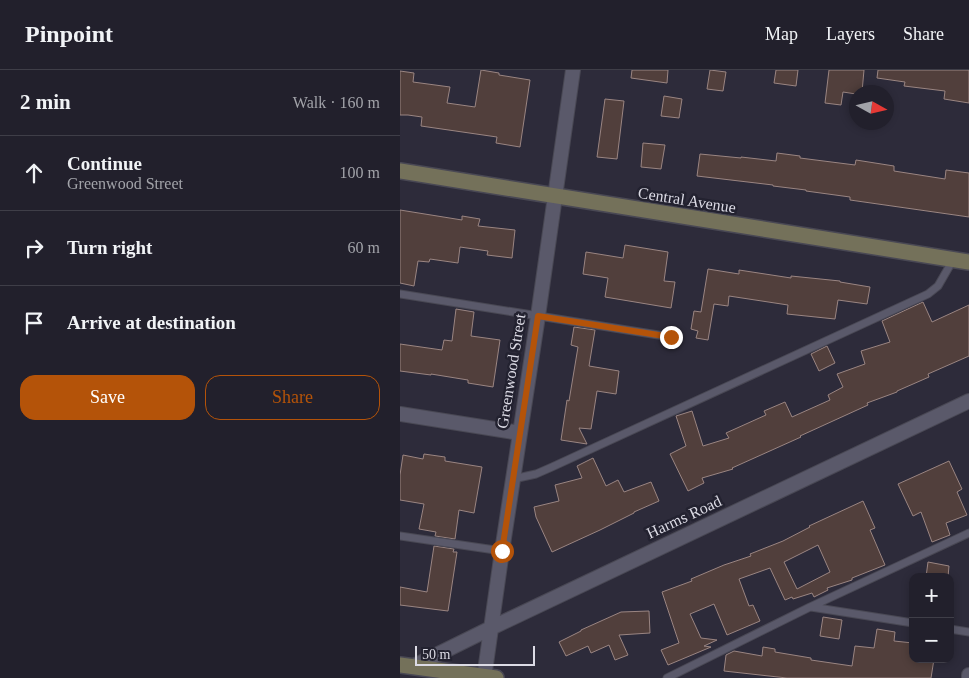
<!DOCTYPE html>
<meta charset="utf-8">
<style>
body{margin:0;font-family:Georgia,serif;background:#2e2d38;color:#f1f3f6}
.controls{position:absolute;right:15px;bottom:15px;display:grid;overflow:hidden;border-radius:10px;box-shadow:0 2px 8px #0003}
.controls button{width:45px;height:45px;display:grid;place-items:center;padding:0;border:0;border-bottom:1px solid #3f3e48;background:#22202c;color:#f1f3f6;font:25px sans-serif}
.compass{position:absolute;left:449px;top:15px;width:45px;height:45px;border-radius:50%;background:#22202c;box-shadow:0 2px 8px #0003;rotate:98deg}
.scale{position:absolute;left:15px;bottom:12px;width:120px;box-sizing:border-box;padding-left:5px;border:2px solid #dcdbe5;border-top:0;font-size:14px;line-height:18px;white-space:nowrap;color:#dcdbe5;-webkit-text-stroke:4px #232230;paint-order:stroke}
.stop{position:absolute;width:15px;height:15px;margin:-11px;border:4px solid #b45309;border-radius:50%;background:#fff}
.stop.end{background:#b45309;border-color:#fff;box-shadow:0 1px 5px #0008}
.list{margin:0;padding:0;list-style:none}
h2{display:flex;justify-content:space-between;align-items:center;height:65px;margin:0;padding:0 20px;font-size:21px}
h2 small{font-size:16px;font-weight:400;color:#a2a3a9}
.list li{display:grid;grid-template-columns:32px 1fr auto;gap:15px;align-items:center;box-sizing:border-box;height:75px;padding:0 20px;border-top:1px solid #3f3e48}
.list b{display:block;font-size:19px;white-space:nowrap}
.list p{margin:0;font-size:16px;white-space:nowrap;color:#a2a3a9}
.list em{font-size:16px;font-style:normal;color:#a2a3a9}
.actions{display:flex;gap:10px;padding:15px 20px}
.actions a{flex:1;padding:11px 0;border:1px solid #b45309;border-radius:15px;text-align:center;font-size:18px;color:#b45309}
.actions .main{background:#b45309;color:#fff}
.icon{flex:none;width:28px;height:28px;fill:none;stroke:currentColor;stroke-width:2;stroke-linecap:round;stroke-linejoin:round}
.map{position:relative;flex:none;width:569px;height:608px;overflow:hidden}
header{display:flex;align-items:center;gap:30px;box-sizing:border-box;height:70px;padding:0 25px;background:#22202c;border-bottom:1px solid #3f3e48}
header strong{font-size:24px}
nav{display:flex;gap:28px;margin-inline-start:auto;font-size:18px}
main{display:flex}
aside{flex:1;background:#22202c}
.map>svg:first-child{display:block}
.building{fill:#513f3c;stroke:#9a8582;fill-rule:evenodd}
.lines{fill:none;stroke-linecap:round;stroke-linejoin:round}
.lane-casing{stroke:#494854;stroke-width:9}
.street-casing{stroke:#494854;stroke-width:16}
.secondary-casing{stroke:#494854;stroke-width:18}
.lane{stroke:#5a596a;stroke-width:7}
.street{stroke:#5a596a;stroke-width:14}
.secondary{stroke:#74715a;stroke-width:15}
.route{stroke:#b45309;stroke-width:6}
.labels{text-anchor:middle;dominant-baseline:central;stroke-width:5;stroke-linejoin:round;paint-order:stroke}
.street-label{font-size:16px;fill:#dcdbe5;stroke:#232230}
</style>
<header>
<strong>Pinpoint</strong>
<nav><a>Map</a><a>Layers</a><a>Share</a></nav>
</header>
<main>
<aside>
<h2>2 min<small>Walk · 160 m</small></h2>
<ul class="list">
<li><svg class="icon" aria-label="ahead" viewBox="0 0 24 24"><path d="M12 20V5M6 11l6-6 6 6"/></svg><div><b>Continue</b><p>Greenwood Street</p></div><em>100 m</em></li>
<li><svg class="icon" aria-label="right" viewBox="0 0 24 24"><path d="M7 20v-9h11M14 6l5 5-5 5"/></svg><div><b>Turn right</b></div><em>60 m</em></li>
<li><svg class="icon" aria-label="arrive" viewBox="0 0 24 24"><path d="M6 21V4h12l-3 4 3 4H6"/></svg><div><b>Arrive at destination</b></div></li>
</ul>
<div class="actions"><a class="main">Save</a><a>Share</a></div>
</aside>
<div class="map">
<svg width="569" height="608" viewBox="0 0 569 608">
<rect width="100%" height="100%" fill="#2d2b3a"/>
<path class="building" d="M81,0L99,3V5L130,10L120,77L96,73L97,67L21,56L22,47L8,45H0V1L14,3L13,12L50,17L47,33L75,37Z
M232,0H268L267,13L231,8Z
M310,0L326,2L323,21L307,19Z
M376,0H398L396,16L374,13Z
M429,0H464L462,22H456V24L443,22L441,35L425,33Z
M478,0H569V33L544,29L545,21L504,16L505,12L477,8Z
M264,26L282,29L279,48L261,46Z
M205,29L224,31L217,89L197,87Z
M243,73L265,75L261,99L241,97Z
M377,83L400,86V88L455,95L456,90L494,96V101L545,109L546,100L569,103V147L450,130V127L406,121V120L373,116V115L297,106L300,84L341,88V87L376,91Z
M0,140L62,150V146L80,149L78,156L115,160L112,188L87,185L88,181L60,177L58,193L30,189L29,192L18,191L14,216L0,213Z
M225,175L268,182L264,211L275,212L271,238L205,227L208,208L183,204L186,182L223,188Z
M308,199L339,204V200L391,208V206L440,211V212L470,217L467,234L438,230L435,249L387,244L388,235L329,226L328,236L314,234L308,270L296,268L298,261L291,259L294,241L301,242Z
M523,232L532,252L569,235V286L528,304L529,307L497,321V322L467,333L468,335L400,366L401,367L332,398L333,399L302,408L304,413L288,421L270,384L286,376L276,346L292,341L303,376L329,368L326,363L366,345L364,341L385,332L392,347L430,330L428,325L443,317L437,304L465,294L461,281L490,272L482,251Z
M56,239L74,242L71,266L100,270L93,317L68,313V310L31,304V305L0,301V274L42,280L44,270L52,271Z
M174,257L195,260L189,296L219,301L216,324L197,321L191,359L179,358L187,374L161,370L167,330L169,331L178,277L171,275Z
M427,276L435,293L419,301L411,284Z
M24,384L45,387V391L82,397L74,443L59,440L55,469L35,466L36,462L19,459L24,434L0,430V405L3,385L23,389Z
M193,388L206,416L218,410L224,422L251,412L259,431L234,442V443L200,460L152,482L136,447L134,437L159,431L155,415L182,408L177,396Z
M549,391L562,419L557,422L567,445L546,453L550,465L532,472L521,442L513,446L498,414Z
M463,431L475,458L470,460L485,495L452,508V510L427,518L428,520L414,527L412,523L393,529L392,527L385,530L370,498L339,509L349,536L353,535L360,551L327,565L314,534L290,544L301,568L317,570L304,576L311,577L268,595L261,580L279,573L262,522L292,511L291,509L324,495L351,486L350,484L383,471L410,457L409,456ZM418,475L430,502L397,519L384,492Z
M34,476L54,479L53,482H57L48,541L0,535V517L27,522Z
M528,492L549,496L548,507H526Z
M249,541L250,563L219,565L228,585L215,590L209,575L191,583L188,576L166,586L159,572L181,561V560L221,542Z
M423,547L442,550L439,569L420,566Z
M477,559L495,562L494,571L513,573V589H534L531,608H387L324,601L326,585L334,581L362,586L363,577L375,579V582L411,588V590L452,596L455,576L474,578Z"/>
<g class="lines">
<defs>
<path id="lane" d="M0,224L271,267
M113,409L136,404L152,397L528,224L538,216L553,190
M0,466L102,481
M411,537L513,553
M550,559L569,562
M267,608L410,537L569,463"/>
<path id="street" d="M0,344L120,363
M14,596L91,558L569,331
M84,608L102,481L138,246L173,0
M569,608V605"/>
<path id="secondary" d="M0,101L569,192
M0,595L96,608"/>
</defs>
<use href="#lane" class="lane-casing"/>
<use href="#street" class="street-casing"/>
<use href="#secondary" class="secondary-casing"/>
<use href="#lane" class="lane"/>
<use href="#street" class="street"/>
<use href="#secondary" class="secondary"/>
</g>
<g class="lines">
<path class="route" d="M102,481L138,246L271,267"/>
</g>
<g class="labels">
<g class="street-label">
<text transform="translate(287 130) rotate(9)">Central Avenue</text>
<text transform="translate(111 301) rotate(-81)">Greenwood Street</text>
<text transform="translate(284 447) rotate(-25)">Harms Road</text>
</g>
</g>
</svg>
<div class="controls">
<button>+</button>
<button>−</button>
</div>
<svg class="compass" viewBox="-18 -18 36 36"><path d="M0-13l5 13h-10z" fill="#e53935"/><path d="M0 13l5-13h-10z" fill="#a2a3a9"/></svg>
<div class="scale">50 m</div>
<div class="stop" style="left:102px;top:481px"></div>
<div class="stop end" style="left:271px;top:267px"></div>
</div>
</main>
